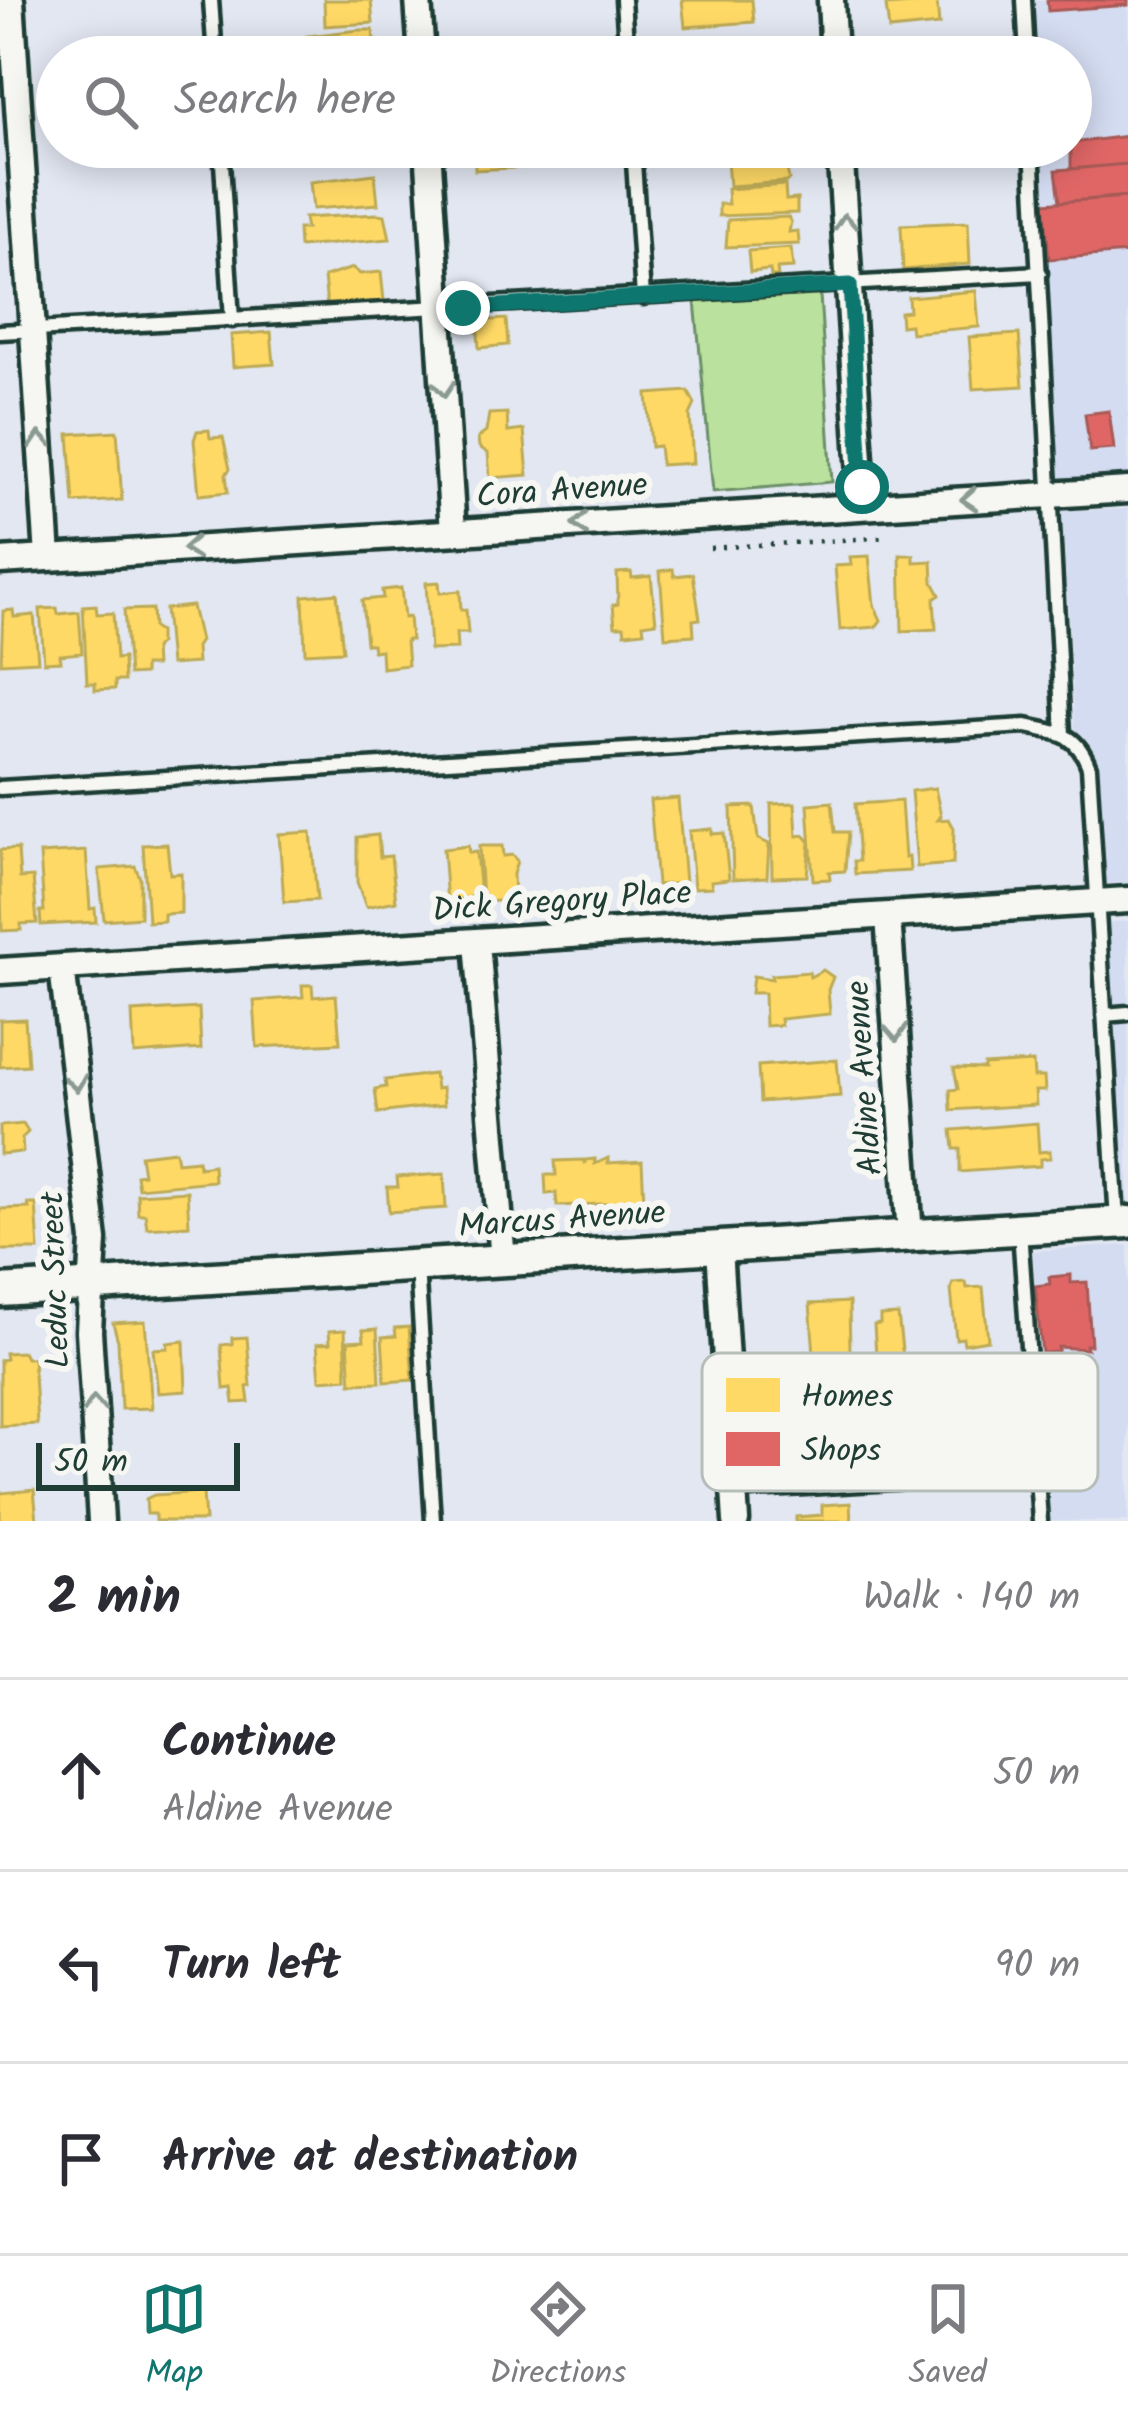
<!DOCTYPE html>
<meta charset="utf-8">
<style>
body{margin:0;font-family:Kalam,sans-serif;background:#f2f2f3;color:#2b2b33}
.scale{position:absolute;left:36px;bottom:30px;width:204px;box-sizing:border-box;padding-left:12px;border:6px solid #1f3d34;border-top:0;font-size:33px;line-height:42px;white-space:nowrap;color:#1f3d34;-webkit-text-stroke:9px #f6f6f2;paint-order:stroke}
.stop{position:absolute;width:36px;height:36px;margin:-27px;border:9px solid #0f766e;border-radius:50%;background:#fff}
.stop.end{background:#0f766e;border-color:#fff;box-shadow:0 3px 12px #0008}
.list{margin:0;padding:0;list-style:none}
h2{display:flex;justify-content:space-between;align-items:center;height:156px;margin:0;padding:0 48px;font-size:51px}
h2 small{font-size:39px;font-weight:400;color:#7c7c81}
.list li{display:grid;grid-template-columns:78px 1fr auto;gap:36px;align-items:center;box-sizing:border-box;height:192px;padding:0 48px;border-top:3px solid #e1e1e2}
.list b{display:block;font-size:45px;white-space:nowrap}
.list p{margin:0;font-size:39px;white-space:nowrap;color:#7c7c81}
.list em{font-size:39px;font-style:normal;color:#7c7c81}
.icon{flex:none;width:66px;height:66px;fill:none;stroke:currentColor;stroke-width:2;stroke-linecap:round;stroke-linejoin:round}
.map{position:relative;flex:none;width:1128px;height:1521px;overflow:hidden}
.search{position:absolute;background:#fff;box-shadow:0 6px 30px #0003;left:36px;right:36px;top:36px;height:132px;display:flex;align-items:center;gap:30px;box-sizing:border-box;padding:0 42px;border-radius:66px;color:#7c7c81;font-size:45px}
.sheet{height:732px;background:#fff}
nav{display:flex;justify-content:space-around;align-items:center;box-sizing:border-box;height:168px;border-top:3px solid #e1e1e2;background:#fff;font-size:33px;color:#7c7c81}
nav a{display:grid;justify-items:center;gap:6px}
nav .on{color:#0f766e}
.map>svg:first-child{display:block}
.built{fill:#d4dcf2}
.green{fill:#bae19d;stroke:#6c8f68;stroke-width:3}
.homes{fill:#ffd966;stroke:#bcaa57;stroke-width:3}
.shops{fill:#e06666;stroke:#a65a57;stroke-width:3}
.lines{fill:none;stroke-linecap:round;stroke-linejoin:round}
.service-casing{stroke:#1f3d34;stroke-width:21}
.minor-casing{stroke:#1f3d34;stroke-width:33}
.tertiary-casing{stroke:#1f3d34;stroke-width:39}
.path{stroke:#1f3d34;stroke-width:4.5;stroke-dasharray:3 9;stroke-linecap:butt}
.service{stroke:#f6f6f2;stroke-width:12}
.minor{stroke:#f6f6f2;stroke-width:24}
.tertiary{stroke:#f6f6f2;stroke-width:30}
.oneway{stroke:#8a9a93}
.route{stroke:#0f766e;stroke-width:15}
.labels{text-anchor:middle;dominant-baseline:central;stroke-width:12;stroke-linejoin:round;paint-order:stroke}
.street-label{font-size:33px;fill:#1f3d34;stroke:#f6f6f2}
.key{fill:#f6f6f2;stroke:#b6beb9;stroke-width:3}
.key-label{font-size:33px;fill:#1f3d34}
</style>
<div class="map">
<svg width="1128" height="1521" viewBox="0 0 1128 1521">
<rect width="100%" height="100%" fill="#e2e7f2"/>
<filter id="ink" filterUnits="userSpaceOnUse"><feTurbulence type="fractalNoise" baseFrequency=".00833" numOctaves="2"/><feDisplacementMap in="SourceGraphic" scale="24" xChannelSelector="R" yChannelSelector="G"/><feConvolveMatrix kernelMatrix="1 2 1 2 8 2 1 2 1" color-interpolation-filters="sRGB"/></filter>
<g filter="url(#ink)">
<path class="built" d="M1032,0H1128V475L1060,480L1041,147H1071V57H1036Z
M1128,509V883L1102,884L1091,759L1075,730L1062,511Z
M1128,921V1201L1123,1202L1102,923Z
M1128,1245V1521H1051L1033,1251Z"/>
<path class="green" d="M820,295L832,482L713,492L695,301Z"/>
<path class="homes" d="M324,0H371L373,23L325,26Z
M682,0H752L754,22L685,27Z
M937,2L939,25L889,30L886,6Z
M359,30H373L374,41L368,42L369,53L375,52V57H308L307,36Z
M482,147H546L550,166L475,170V160L483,159Z
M784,154L789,179L786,182L729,186L727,160Z
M375,174L378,204L313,209L310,182Z
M785,185L786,200L797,199V213L719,216V204H728L727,189Z
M378,214L385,215L390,239L299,247L298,229H306L304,218Z
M788,217L791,222L789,232L798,231L799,244L726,247L728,220Z
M968,222L970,264L903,270L901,225Z
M791,248L793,268L777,269L778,277H771L770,270L750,272L748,251Z
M353,268L360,274L381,272L384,301L327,306L324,277Z
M976,291L979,327L911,333L910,325L901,326L900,312L909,311L908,297Z
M506,319L508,345L479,348L477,321Z
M271,332L274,364L233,367L231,335Z
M1019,334L1023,386L973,389L969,337Z
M688,391L695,404L690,415L693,463L661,465L659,446L651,447L647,394Z
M507,413L508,432L524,430L528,475L490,478L488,453L479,447L478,438L486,432L489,414Z
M209,430L210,438L223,437L230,469L226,474L228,492L199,495L194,440L197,431Z
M117,431L122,500L74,503L69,434Z
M900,555H914V562L932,561L933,582L940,595L934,599L936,629L902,631Z
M869,556L874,605L881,620L876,627L840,630L835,566L851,565L850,557Z
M673,569L674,576L693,574L700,619L693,620L694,635L665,637L660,571Z
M631,572L632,578L651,576L656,622L643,624L644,631L625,633L624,626H615L613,605L618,604L617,573Z
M439,582L440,593L460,591L461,610H466L468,633H456L457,649L430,650L426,583Z
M401,588L404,618L409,617L411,640H406L408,665L382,668L381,650L373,651L372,644H366L362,600L383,598L382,590Z
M337,593L343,651L305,653L303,596Z
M96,605L97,614L113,613L116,659L123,658L124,681H115V689L95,690V683H87L83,606Z
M192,606L200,641L196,647L197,663L170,665L165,609Z
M57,608L58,614L79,612L82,653L60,655L61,661L44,662L40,609Z
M152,609L153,628L159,632V644L154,649L155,666H144V674L129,675L124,610Z
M13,610L14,617L34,615L38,661L1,663L3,611Z
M935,788L941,816L938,820L949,819L954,828L953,864L917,867L911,791Z
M678,798L685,883L657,885L650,800Z
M901,801L905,858L909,857L910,871L855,874L854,861H859L855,804Z
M832,802L835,832H848L845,871L829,872L830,879L813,880L808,804Z
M795,803L797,836L804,835L810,842L807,876L772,877L771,804Z
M754,806L758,839L769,844L767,877L733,879L731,807Z
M712,829V834L724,833L729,879L711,881L712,887L694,888L689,831Z
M311,832L317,900L284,902L279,834Z
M378,835L380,857L391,856L396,901L366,907L357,882V837Z
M167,844L170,874L181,873V913L164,914V921L148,922L143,845Z
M468,846L469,853L476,852L480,895L447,903L443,849Z
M479,846H502L503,856L512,855L517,861L513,874L514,900L482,902Z
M18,849L20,878L33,877L37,923L21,924V930L2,931L0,850Z
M86,851L90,909L95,908L96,922L41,925L40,911H44L40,854Z
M135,866L140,878V917L104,920L99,869Z
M823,970L833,977L828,990L830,1014L780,1019L781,1025L765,1026L764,993H751L753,976L772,979L771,975L809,972L810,977Z
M302,985H312L313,997L336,995L340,1043L257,1047L254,1001L303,997Z
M199,1008L201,1049L134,1054L132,1012Z
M25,1019L28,1065L0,1067V1020Z
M837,1060L840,1096L760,1102L758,1066Z
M1033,1062L1034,1077H1044L1045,1091H1035L1036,1105L951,1110L950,1090L958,1089L954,1068L984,1069V1065Z
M434,1074L436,1089L442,1088L444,1105L378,1113L375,1089L386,1087L385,1080Z
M1037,1123L1039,1152L1050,1151V1158L1040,1159V1166L960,1172V1149H954L952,1130Z
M23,1124L28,1132L22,1138L23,1152L0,1154V1126Z
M175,1151L177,1162L198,1160L199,1167L213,1165L214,1181L138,1188L136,1175L143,1174L140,1155Z
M608,1158V1163L642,1161L644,1202L557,1206L556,1193L546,1194L545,1175H556L555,1161L583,1160L585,1164V1160L595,1159V1164Z
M444,1174L446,1208L389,1212L387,1187H398L397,1177Z
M187,1191L189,1225L147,1228L145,1214H138L137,1194Z
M28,1204H36L39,1250H0V1209L29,1208Z
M966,1282L967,1288L983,1287L988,1340L964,1344L963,1338L956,1339L951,1290L953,1283Z
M849,1302L850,1351L814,1354L810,1304Z
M898,1315L903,1358H912L913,1382L878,1384L874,1325L880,1324V1316Z
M145,1321L152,1408L121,1409L118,1341L113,1323Z
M409,1327L413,1380L385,1382L382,1337L396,1336L395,1328Z
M377,1329L380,1382L351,1383L348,1341L364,1340L363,1330Z
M345,1330L347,1378L320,1380L317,1344L330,1343L329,1331Z
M247,1337L251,1386L247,1387L249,1402L234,1403L232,1388L224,1389L221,1345L232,1344V1338Z
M184,1341L186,1391L158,1393L153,1349L168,1348L167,1343Z
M23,1352L26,1358H33L37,1424L0,1426V1360L6,1359L5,1353Z
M34,1490L37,1521H0V1493Z
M203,1492L205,1521H155V1514H147L146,1499L154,1495Z
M850,1503L851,1521H796V1517L822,1515V1505Z"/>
<path class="shops" d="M1047,0H1128V5L1048,11Z
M1128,136V164L1071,169V143Z
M1128,164V196L1060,202L1056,170Z
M1128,197V253L1049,259L1044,203Z
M1109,411L1114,449L1090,451L1085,414Z
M1071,1275V1283L1087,1282L1091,1345H1086L1087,1349L1058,1347V1352L1042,1353L1035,1286L1050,1284L1049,1277Z"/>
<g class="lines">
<defs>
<path id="service" d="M211,0L215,57
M623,0L627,57
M1024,0L1027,57
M221,147L232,320
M633,147L643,297
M1032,147L1063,734
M0,332L1040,273
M0,788L1026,726C1058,733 1076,732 1089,767L1117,1221
M1104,1015L1128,1013
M1020,1230L1040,1521
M417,1266L433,1521
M734,1491L1037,1474"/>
<path id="minor" d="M11,0L48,557
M418,0L422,57
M831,0L834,57
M428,147L453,532
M840,147L863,506
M0,561L1128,490
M888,916L910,1236
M477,942L503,1261
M62,967L94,1240L89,1331L101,1521
M0,971L1128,900
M719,1248L736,1521"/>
<path id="tertiary" d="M0,1291L1128,1222"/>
</defs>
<use href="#service" class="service-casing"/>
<use href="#minor" class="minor-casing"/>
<use href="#tertiary" class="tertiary-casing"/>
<path class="path" d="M710,548L889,537"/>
<use href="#service" class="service"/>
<use href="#minor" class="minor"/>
<use href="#tertiary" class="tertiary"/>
</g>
<defs><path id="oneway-chevron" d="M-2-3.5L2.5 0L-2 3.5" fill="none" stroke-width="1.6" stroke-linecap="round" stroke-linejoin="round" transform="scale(3)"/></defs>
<g class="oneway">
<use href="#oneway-chevron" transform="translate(845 222) rotate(-94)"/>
<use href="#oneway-chevron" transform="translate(444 389) rotate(86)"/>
<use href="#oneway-chevron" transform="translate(40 440) rotate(-94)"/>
<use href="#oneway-chevron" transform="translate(969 499) rotate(176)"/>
<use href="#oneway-chevron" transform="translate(580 524) rotate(176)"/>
<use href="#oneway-chevron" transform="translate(191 548) rotate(176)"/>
<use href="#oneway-chevron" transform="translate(896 1033) rotate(86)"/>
<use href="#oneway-chevron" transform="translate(76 1083) rotate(83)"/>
<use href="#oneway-chevron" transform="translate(94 1404) rotate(-93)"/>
</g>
</g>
<g class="lines" filter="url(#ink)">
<path class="route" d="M463,308L850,285L862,487"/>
</g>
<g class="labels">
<g class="street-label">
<text transform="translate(562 492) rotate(-4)">Cora Avenue</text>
<text transform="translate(562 903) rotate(-4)">Dick Gregory Place</text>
<text transform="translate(866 1078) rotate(-94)">Aldine Avenue</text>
<text transform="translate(562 1221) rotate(-4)">Marcus Avenue</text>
<text transform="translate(57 1280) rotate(-92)">Leduc Street</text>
</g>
</g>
<rect x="702" y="1353" width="396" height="138" rx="18" class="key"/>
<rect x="726" y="1378" width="54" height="34" fill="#ffd966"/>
<rect x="726" y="1432" width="54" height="34" fill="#e06666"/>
<g class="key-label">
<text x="801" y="1407">Homes</text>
<text x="801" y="1461">Shops</text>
</g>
</svg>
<div class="scale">50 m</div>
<div class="stop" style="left:862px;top:487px"></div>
<div class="stop end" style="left:463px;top:308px"></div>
<div class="search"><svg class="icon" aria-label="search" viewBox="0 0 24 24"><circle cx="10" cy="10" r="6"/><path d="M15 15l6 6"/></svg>Search here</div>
</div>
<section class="sheet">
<h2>2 min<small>Walk · 140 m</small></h2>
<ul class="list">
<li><svg class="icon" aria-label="ahead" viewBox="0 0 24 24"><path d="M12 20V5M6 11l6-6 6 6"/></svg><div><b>Continue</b><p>Aldine Avenue</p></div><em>50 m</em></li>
<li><svg class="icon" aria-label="left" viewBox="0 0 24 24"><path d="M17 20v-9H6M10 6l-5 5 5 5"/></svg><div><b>Turn left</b></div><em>90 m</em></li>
<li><svg class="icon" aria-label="arrive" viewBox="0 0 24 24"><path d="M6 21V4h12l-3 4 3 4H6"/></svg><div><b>Arrive at destination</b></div></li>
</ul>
</section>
<nav>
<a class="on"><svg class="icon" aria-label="map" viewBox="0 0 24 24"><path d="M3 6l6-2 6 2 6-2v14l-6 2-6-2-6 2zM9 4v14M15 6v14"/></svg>Map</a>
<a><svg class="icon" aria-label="directions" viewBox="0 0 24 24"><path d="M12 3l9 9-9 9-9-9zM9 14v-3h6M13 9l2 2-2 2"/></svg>Directions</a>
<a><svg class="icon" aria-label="saved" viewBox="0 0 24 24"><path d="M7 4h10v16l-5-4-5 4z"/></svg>Saved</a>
</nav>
